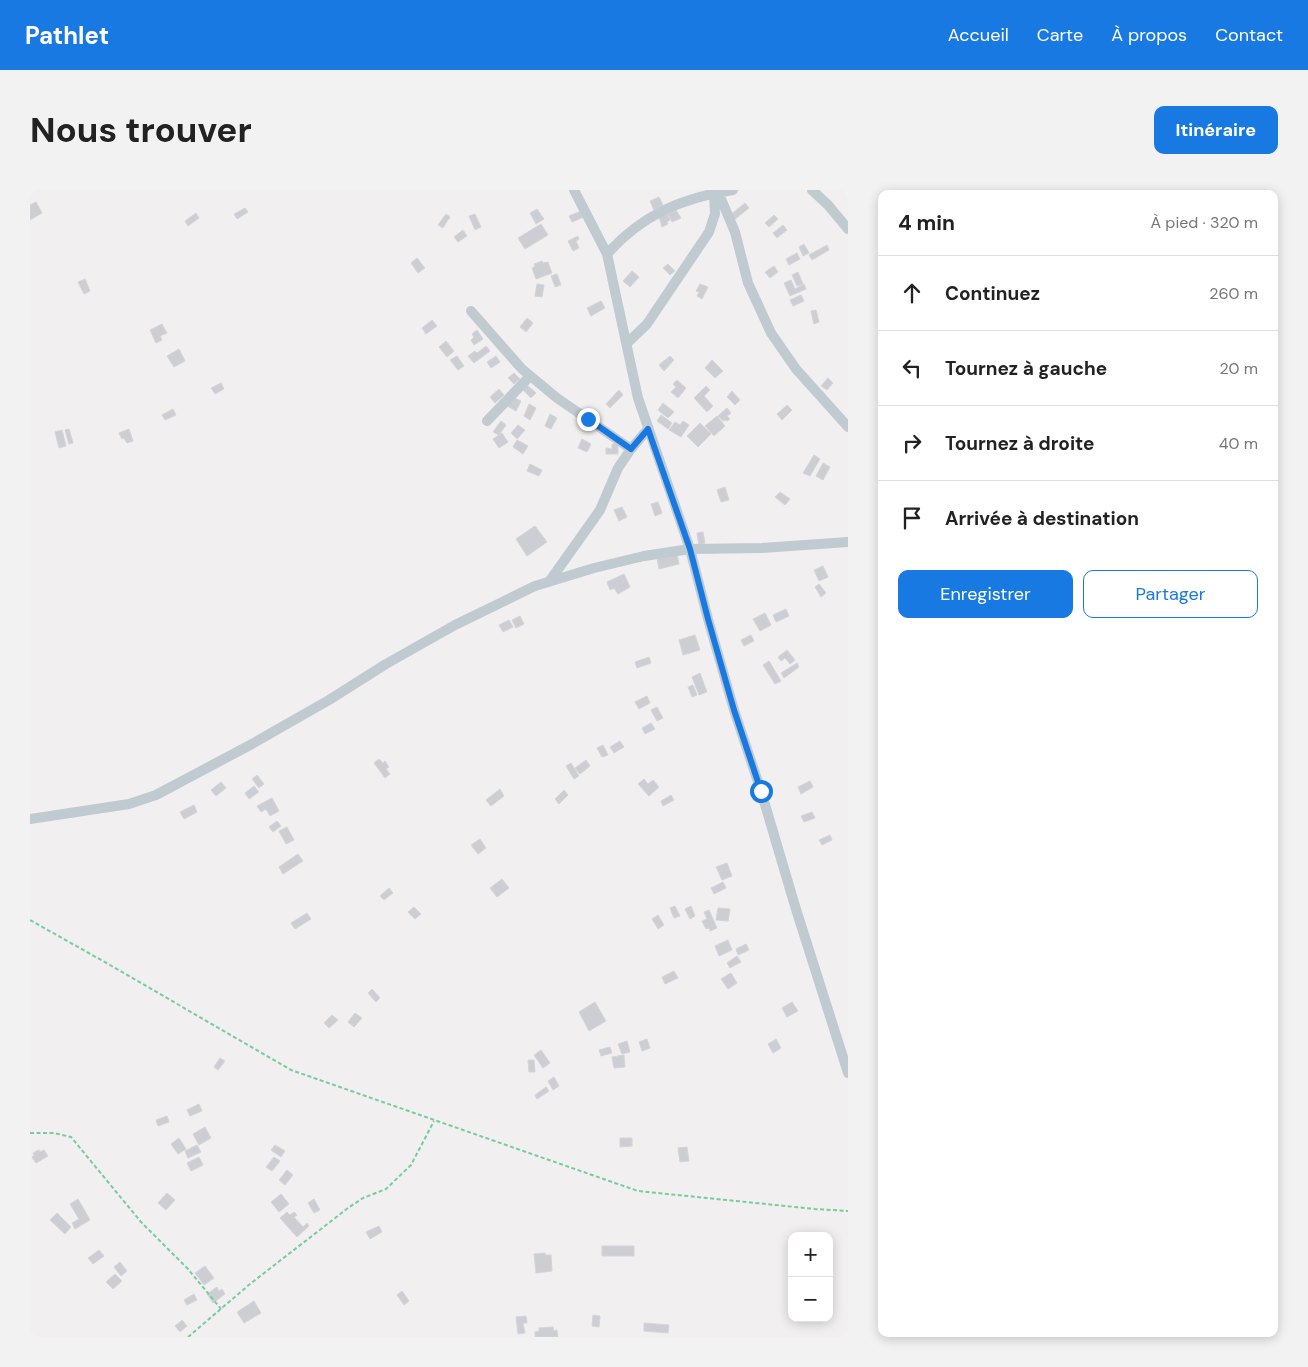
<!DOCTYPE html>
<html lang="fr">
<meta charset="utf-8">
<style>
body{margin:0;font-family:"DM Sans",sans-serif;background:#f2f2f2;color:#222}
.controls{position:absolute;right:15px;bottom:15px;display:grid;overflow:hidden;border-radius:10px;box-shadow:0 2px 12px #0003}
.controls button{width:45px;height:45px;display:grid;place-items:center;padding:0;border:0;border-bottom:1px solid #e0e0e0;background:#fff;color:#222;font:25px sans-serif}
.stop{position:absolute;width:15px;height:15px;margin:-11px;border:4px solid #1879e2;border-radius:50%;background:#fff}
.stop.end{background:#1879e2;border-color:#fff;box-shadow:0 1px 5px #0008}
.list{margin:0;padding:0;list-style:none}
h2{display:flex;justify-content:space-between;align-items:center;height:65px;margin:0;padding:0 20px;font-size:21px}
h2 small{font-size:16px;font-weight:400;color:#767676}
.list li{display:grid;grid-template-columns:32px 1fr auto;gap:15px;align-items:center;box-sizing:border-box;height:75px;padding:0 20px;border-top:1px solid #e0e0e0}
.list b{display:block;font-size:19px;white-space:nowrap}
.list em{font-size:16px;font-style:normal;color:#767676}
.actions{display:flex;gap:10px;padding:15px 20px}
.actions a{flex:1;padding:11px 0;border:1px solid #1879e2;border-radius:10px;text-align:center;font-size:18px;color:#1879e2}
.actions .main{background:#1879e2;color:#fff}
.icon{flex:none;width:28px;height:28px;fill:none;stroke:currentColor;stroke-width:2;stroke-linecap:round;stroke-linejoin:round}
.map{position:relative;flex:none;width:818px;height:1147px;overflow:hidden;border-radius:10px}
header{display:flex;align-items:center;gap:30px;box-sizing:border-box;height:70px;padding:0 25px;background:#1879e2;color:#fff}
header strong{font-size:24px}
nav{display:flex;gap:28px;margin-inline-start:auto;font-size:18px}
.intro{display:flex;align-items:center;justify-content:space-between;box-sizing:border-box;height:120px;padding:0 30px}
h1{margin:0;font-size:35px}
.button{padding:12px 22px;border-radius:10px;background:#1879e2;color:#fff;font-size:18px;font-weight:700}
main{display:flex;gap:30px;padding:0 30px}
aside{flex:1;background:#fff;border-radius:10px;box-shadow:0 2px 12px #0003}
.map>svg:first-child{display:block}
.building{fill:#ccced4;stroke:#d3d5da}
.lines{fill:none;stroke-linecap:round;stroke-linejoin:round}
.path{stroke:#75cd9e;stroke-width:2;stroke-dasharray:4 2.5;stroke-linecap:butt}
.street{stroke:#bfcad1;stroke-width:10}
.route{stroke:#1879e2;stroke-width:6}
</style>
<header>
<strong>Pathlet</strong>
<nav><a>Accueil</a><a>Carte</a><a>À propos</a><a>Contact</a></nav>
</header>
<div class="intro"><h1>Nous trouver</h1><a class="button">Itinéraire</a></div>
<main>
<div class="map">
<svg width="818" height="1147" viewBox="0 0 818 1147">
<rect width="100%" height="100%" fill="#f1efef"/>
<path class="building" d="M629,7L633,15L624,20L620,11Z
M6,12L12,23L0,30V15Z
M715,13L719,18L704,30L700,25Z
M215,18L218,22L207,29L204,24Z
M507,19L514,29L506,34L500,23Z
M646,20L651,28L642,32L638,24Z
M551,21L554,27L542,32L539,26Z
M166,23L169,28L158,36L155,31Z
M416,24L420,27L413,38L408,35Z
M445,24L451,37L445,40L439,26Z
M638,24L640,30L637,32L638,34L632,37L629,27Z
M744,25L748,29L739,37L735,33Z
M511,34L518,45L495,59L488,48Z
M753,35L757,40L747,48L743,43Z
M433,40L437,46L428,52L424,47Z
M548,46L549,49L546,51L549,58L543,61L538,51Z
M774,54L779,63L773,66L769,57Z
M797,55L799,60L782,70L779,65Z
M767,63L770,69L759,75L756,69Z
M387,68L395,78L388,83L381,73Z
M512,71L513,73L518,72L522,83L506,89L502,78L505,76L504,74Z
M638,74L645,81L640,85L633,78Z
M744,76L748,82L740,88L735,82Z
M602,81L609,87L600,97L593,91Z
M768,82L773,94L767,96L762,85Z
M527,84L531,95L525,97L521,86Z
M55,89L60,101L54,104L48,92Z
M761,90L765,99L774,94L776,99L760,106L754,93Z
M507,94L514,95L512,107L505,106Z
M670,94L678,97L672,109L667,106L669,102L666,101Z
M771,105L774,111L763,116L760,110Z
M571,111L575,118L561,126L557,118Z
M786,120L789,132L784,134L781,121Z
M497,128L503,133L496,142L490,137Z
M402,130L407,136L396,144L392,138Z
M132,134L137,143L130,146L132,150L126,153L120,140Z
M447,140L453,149L444,155L441,150L444,147L442,144Z
M416,151L424,161L417,167L409,157Z
M456,156L460,161L444,173L438,166L445,161L447,163Z
M149,159L155,171L144,177L137,166Z
M427,166L434,176L428,180L420,170Z
M466,166L470,172L461,178L457,172Z
M640,166L644,170L634,181L629,175Z
M682,170L693,181L685,188L675,178Z
M484,183L490,189L484,194L478,188Z
M798,188L803,193L797,200L791,196Z
M647,190L656,198L648,208L641,202L646,197L643,194Z
M191,193L194,199L185,204L181,198Z
M496,194L506,203L501,208L492,199Z
M676,196L680,200L674,206L683,216L677,222L664,208Z
M469,199L474,205L465,213L460,207Z
M589,200L593,205L580,218L576,214Z
M702,201L710,210L705,215L697,207Z
M482,207L491,211L486,221L477,216Z
M633,213L644,222L638,228L628,220Z
M499,214L506,218L500,230L494,226Z
M757,215L762,220L752,230L747,224Z
M697,218L701,223L697,226L700,229L697,231L695,230L693,231L688,226Z
M143,219L146,225L135,230L132,225Z
M520,224L527,228L521,239L515,236Z
M631,225L642,233L638,239L627,231Z
M687,226L695,236L684,246L675,236Z
M471,231L476,235L469,245L463,242Z
M653,231L659,235L651,247L639,240L645,232L650,235Z
M670,233L681,244L668,257L657,246Z
M488,235L495,240L487,249L481,243Z
M39,239L43,253L39,254L35,240Z
M99,239L103,251L97,253L94,248L92,249L89,243Z
M32,240L36,256L29,258L25,242Z
M472,243L478,252L469,258L463,249Z
M552,249L561,254L557,262L548,258Z
M487,250L498,256L493,264L483,257Z
M582,254H588V264H576V258L582,259Z
M784,265L790,269L780,286L773,283Z
M793,273L800,277L793,290L786,286Z
M500,274L512,280L509,286L497,281Z
M695,297L699,310L691,312L687,300Z
M750,302L760,309L755,315L745,307Z
M628,312L632,323L625,326L621,314Z
M592,317L597,327L589,331L584,320Z
M505,336L517,352L497,366L486,349Z
M673,342L675,353L669,355L667,343Z
M647,364L649,374L629,379L627,369Z
M793,376L798,387L789,391L784,380Z
M594,384L600,397L588,404L584,398L580,400L577,392Z
M789,394L796,403L791,407L785,397Z
M756,419L759,426L746,432L743,425Z
M735,423L741,435L730,441L723,429Z
M490,426L494,434L486,438L482,430Z
M479,430L483,437L473,442L469,435Z
M665,445L670,460L653,465L649,450Z
M721,445L724,451L714,456L711,450Z
M757,460L765,470L760,474L755,468L751,471L748,467Z
M619,467L621,473L607,478L605,472Z
M739,471L751,491L745,494L733,475Z
M767,473L769,477L754,488L751,483Z
M670,483L677,502L669,505L662,487Z
M663,495L667,505L662,507L658,497Z
M617,506L620,513L609,519L605,512Z
M627,517L633,528L627,531L621,520Z
M621,533L625,539L615,544L612,538Z
M590,551L594,557L584,563L580,557Z
M573,555L578,565L572,567L567,558Z
M349,569L353,573L355,571L359,577L356,579L360,584L355,588L344,573Z
M556,570L560,576L550,584L545,578Z
M541,573L549,586L544,589L536,576Z
M227,585L234,594L229,598L222,589Z
M614,589L618,594L623,590L629,597L619,606L608,594Z
M780,591L783,597L771,604L768,597Z
M191,592L196,598L186,606L181,600Z
M224,596L229,602L219,609L215,603Z
M470,599L474,606L461,616L456,610Z
M534,600L538,605L529,614L525,609Z
M641,605L644,610L633,616L631,611Z
M242,608L249,621L240,626L236,619L231,622L227,616Z
M164,615L167,622L154,629L150,622Z
M782,622L785,628L774,632L771,626Z
M247,631L251,636L243,642L239,637Z
M257,637L264,650L256,654L249,641Z
M800,645L802,650L792,655L789,650Z
M450,649L456,658L448,664L441,655Z
M268,664L273,671L253,684L249,677Z
M697,673L702,686L692,690L686,677Z
M472,689L479,698L467,707L460,698Z
M693,692L696,698L684,704L681,698Z
M359,698L363,703L354,710L350,706Z
M645,716L650,726L644,728L640,718Z
M661,716L665,726L660,729L655,719Z
M384,717L391,724L385,729L378,722Z
M688,718L700,719L698,731L686,730Z
M679,720L687,738L680,741L679,738L676,739L672,731L677,729L674,722Z
M277,723L281,729L265,739L261,733Z
M628,725L634,735L628,739L622,729Z
M698,750L702,760L689,766L685,756Z
M716,754L719,760L708,765L706,759Z
M707,766L711,772L700,778L697,773Z
M644,781L648,788L635,794L632,787Z
M701,783L707,793L698,799L691,789Z
M342,799L350,808L346,812L338,803Z
M565,812L576,831L559,841L549,822Z
M762,812L768,821L757,827L752,818Z
M325,823L332,828L324,837L318,832Z
M302,825L308,830L299,838L294,833Z
M617,849L620,858L612,861L609,852Z
M746,849L751,858L743,863L738,854Z
M597,851L600,862L592,864L588,854Z
M580,857L582,863L571,866L569,860Z
M511,860L520,873L513,878L504,865Z
M594,865L595,877L584,878L582,867Z
M190,868L195,871L188,880L184,877Z
M498,870H504L505,882H499Z
M524,887L529,896L523,900L518,891Z
M516,897L519,901L507,909L505,905Z
M169,914L172,921L160,926L157,920Z
M137,926L139,932L128,936L126,930Z
M175,937L181,948L169,955L163,944Z
M149,948L156,959L148,964L141,954Z
M590,948H602V956L590,957Z
M167,955L171,962L158,968L155,961Z
M245,955L255,961L251,967L241,960Z
M657,957L659,971L650,972L648,958Z
M9,960L10,962L14,960L18,966L6,973L2,967L4,965L3,963Z
M169,967L173,975L161,981L157,973Z
M244,967L250,971L242,981L236,977Z
M257,980L263,985L255,995L249,990Z
M137,1003L145,1010L136,1020L128,1013Z
M251,1004L259,1014L249,1022L241,1012Z
M48,1009L60,1030L45,1039L42,1033L49,1029L40,1014Z
M284,1009L290,1020L284,1023L278,1013Z
M257,1022L260,1025L264,1022L267,1025L264,1027L273,1037L277,1033L279,1036L267,1047L250,1028Z
M27,1023L41,1037L35,1044L20,1030Z
M349,1036L352,1042L340,1049L336,1042Z
M572,1056H604V1066H572Z
M69,1060L74,1066L63,1074L58,1068Z
M515,1063V1065H521L522,1081L506,1083L504,1064Z
M90,1072L97,1081L91,1086L84,1077Z
M175,1076L184,1088L174,1095L165,1083Z
M85,1084L92,1091L83,1099L76,1092Z
M187,1097L189,1101L192,1099L195,1104L183,1113L177,1104Z
M372,1101L379,1111L374,1115L367,1105Z
M164,1104L167,1110L157,1115L154,1110Z
M224,1111L231,1123L214,1133L207,1122Z
M563,1125L570,1126L569,1137L562,1136Z
M496,1126L497,1133H493L495,1143L488,1144L486,1127Z
M152,1130L157,1136L150,1142L145,1136Z
M614,1133L639,1135L638,1143L614,1141Z
M523,1137L524,1141L527,1140L528,1147H505V1142L509,1141V1138Z"/>
<g class="lines">
<path class="path" d="M0,730L80,775L261,880L608,1001L785,1019L818,1021
M0,943H24L41,947L111,1032L158,1079L191,1119
M158,1147L220,1094L318,1018L333,1008L356,999L381,975L404,931"/>
<path class="street" d="M544,0L577,64L608,208L660,359L678,429L704,520L731,601L765,716L818,883
M782,0L798,15L818,39
M688,2L705,42L718,93L741,143L766,179L818,237
M577,64C612,25 651,8 703,0
M441,121L492,179L527,208L601,259
M597,153L617,134L679,42L685,24L684,3
M457,231L500,186
M519,392L570,320L588,278L601,259L618,239
M0,629L99,614L126,605L222,554L299,510L356,474L425,435L505,396L564,378L614,366L660,359L732,358L818,352"/>
</g>
<g class="lines">
<path class="route" d="M558,229L601,259L618,239L660,359L678,429L704,520L731,601"/>
</g>
</svg>
<div class="controls">
<button>+</button>
<button>−</button>
</div>
<div class="stop" style="left:731px;top:601px"></div>
<div class="stop end" style="left:558px;top:229px"></div>
</div>
<aside>
<h2>4 min<small>À pied · 320 m</small></h2>
<ul class="list">
<li><svg class="icon" aria-label="ahead" viewBox="0 0 24 24"><path d="M12 20V5M6 11l6-6 6 6"/></svg><div><b>Continuez</b></div><em>260 m</em></li>
<li><svg class="icon" aria-label="left" viewBox="0 0 24 24"><path d="M17 20v-9H6M10 6l-5 5 5 5"/></svg><div><b>Tournez à gauche</b></div><em>20 m</em></li>
<li><svg class="icon" aria-label="right" viewBox="0 0 24 24"><path d="M7 20v-9h11M14 6l5 5-5 5"/></svg><div><b>Tournez à droite</b></div><em>40 m</em></li>
<li><svg class="icon" aria-label="arrive" viewBox="0 0 24 24"><path d="M6 21V4h12l-3 4 3 4H6"/></svg><div><b>Arrivée à destination</b></div></li>
</ul>
<div class="actions"><a class="main">Enregistrer</a><a>Partager</a></div>
</aside>
</main>
